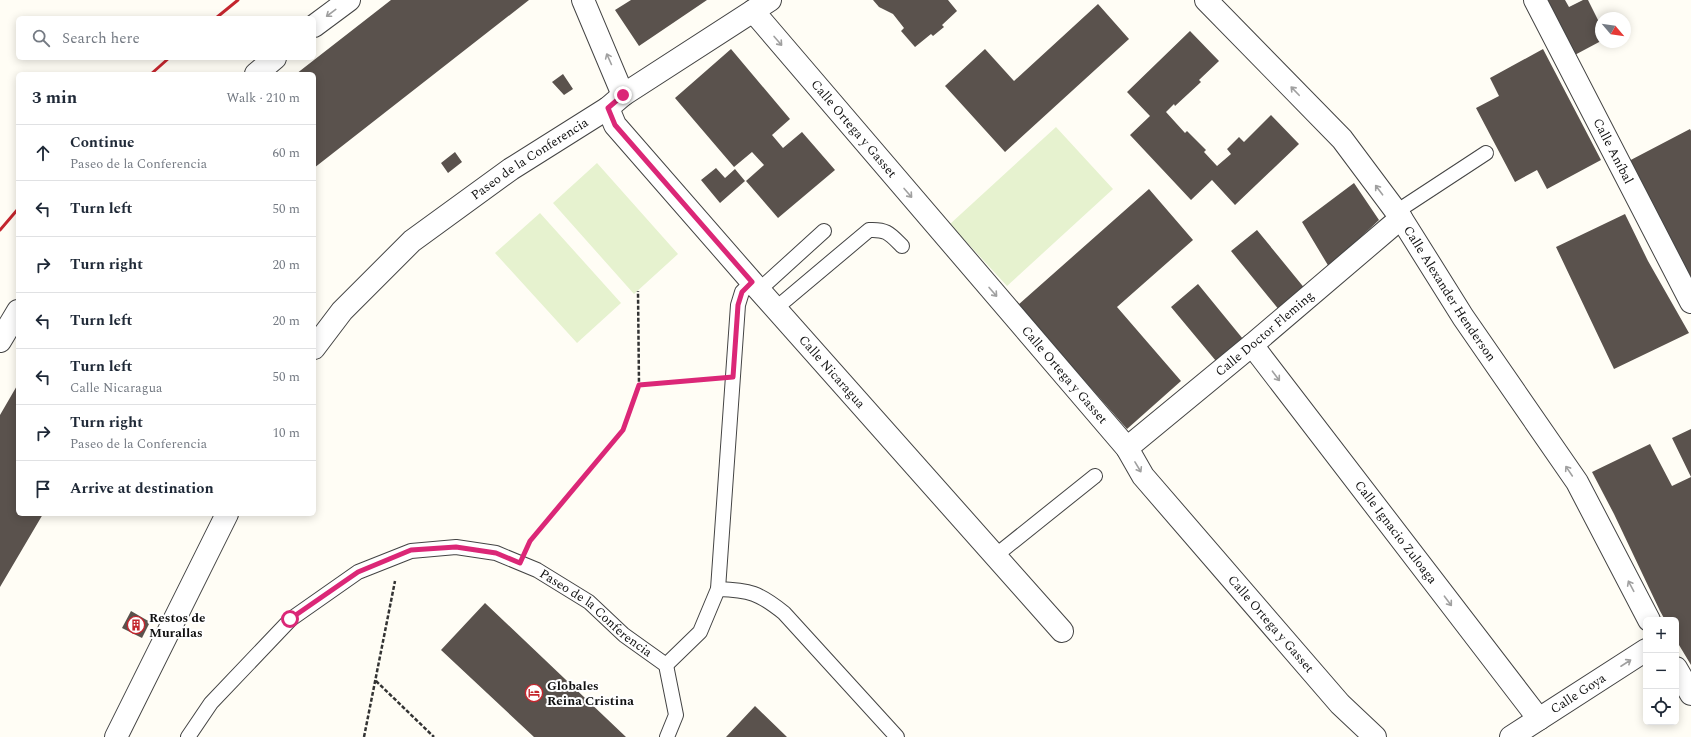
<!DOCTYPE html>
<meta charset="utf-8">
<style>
body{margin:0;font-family:Spectral,serif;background:#f6f6f7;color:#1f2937}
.controls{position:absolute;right:12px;bottom:12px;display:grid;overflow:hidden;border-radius:6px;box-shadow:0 2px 10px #0003}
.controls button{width:36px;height:36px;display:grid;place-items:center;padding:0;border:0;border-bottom:1px solid #e0e1e3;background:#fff;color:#1f2937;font:20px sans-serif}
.compass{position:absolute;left:1595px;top:12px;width:36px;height:36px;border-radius:50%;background:#fff;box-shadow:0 2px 10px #0003;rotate:119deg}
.stop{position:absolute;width:12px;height:12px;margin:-9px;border:3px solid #db2777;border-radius:50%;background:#fff}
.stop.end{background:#db2777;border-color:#fff;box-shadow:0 1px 4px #0008}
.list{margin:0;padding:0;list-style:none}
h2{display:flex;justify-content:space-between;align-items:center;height:52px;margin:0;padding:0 16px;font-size:17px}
h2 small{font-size:13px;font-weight:400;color:#747a83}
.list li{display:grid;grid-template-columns:26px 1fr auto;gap:12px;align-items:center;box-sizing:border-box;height:56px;padding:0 16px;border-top:1px solid #e0e1e3}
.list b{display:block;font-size:15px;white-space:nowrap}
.list p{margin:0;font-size:13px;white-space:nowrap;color:#747a83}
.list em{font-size:13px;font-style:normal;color:#747a83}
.icon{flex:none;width:22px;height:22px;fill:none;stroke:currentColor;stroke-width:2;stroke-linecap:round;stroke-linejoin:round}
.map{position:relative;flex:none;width:1691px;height:737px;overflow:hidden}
.search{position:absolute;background:#fff;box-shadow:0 2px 10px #0003;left:16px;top:16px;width:300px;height:44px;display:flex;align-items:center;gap:10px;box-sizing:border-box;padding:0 14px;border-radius:6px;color:#747a83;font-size:15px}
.panel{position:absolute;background:#fff;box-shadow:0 2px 10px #0003;left:16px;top:72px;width:300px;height:444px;border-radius:6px}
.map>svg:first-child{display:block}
.pitch{fill:#e6f2cf}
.building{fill:#5a524d}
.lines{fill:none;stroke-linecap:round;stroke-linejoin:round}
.service-casing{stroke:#444;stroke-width:16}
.minor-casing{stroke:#444;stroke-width:24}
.tertiary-casing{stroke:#444;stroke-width:24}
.path{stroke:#333;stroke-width:2.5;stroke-dasharray:4 2;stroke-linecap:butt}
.service{stroke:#fff;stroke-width:14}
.minor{stroke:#fff;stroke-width:22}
.tertiary{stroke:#fff;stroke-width:22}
.rail{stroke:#c4262e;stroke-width:3}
.oneway{stroke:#a0a0a0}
.route{stroke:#db2777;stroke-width:5}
.labels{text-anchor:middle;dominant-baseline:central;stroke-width:4;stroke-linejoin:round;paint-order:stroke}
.street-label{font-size:13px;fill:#111;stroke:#fff}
.poi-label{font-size:13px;font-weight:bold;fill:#111;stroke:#fff;text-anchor:start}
</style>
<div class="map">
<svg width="1691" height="737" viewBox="0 0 1691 737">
<rect width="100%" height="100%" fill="#fffdf5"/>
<path class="pitch" d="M1056,127L1113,189L1007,286L950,224Z
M597,163L678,254L634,294L553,203Z
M540,213L621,303L577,343L495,253Z"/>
<path class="building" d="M391,0H529L314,168V74H296Z
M631,0H707L639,46L615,10Z
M873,0H948L957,11L942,25L944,27L933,36L931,34L915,47L901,31L904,28L893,14L879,7Z
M1541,0H1565L1569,7L1583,0H1588L1601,26V41L1571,57Z
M1098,4L1129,39L1005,152L945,86L985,49L1014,81Z
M1190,31L1219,61L1199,80L1201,82L1175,106L1174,104L1166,112L1185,133L1187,131L1206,150L1204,152L1217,166L1231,154L1227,149L1239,137L1244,142L1271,115L1299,144L1235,205L1212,180L1191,200L1130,135L1150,116L1127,92Z
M731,49L790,119L772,135L783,148L802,132L835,170L778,218L746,181L764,165L752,152L734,167L675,98Z
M1543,49L1601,160L1547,189L1537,170L1515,182L1476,108L1499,96L1490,78Z
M563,74L573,89L564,95L552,82Z
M1690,129L1691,131V287L1625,163Z
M455,152L462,162L448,173L441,163Z
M716,168L725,178L735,169L745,181L720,203L701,180Z
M1354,183L1379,220L1329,267L1302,222Z
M1149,189L1193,240L1117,307L1181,381L1127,429L1018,305Z
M1625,214L1648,261L1689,333L1614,369L1556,247Z
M1257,230L1306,290L1280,311L1231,251Z
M1198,284L1243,339L1216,361L1171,307Z
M18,384V514H43L0,587V415Z
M1691,429V665L1676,640V620H1665L1660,611L1614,514L1592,472L1650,444L1672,486L1691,477L1672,438Z
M485,603L626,737H534L441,650Z
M131,611L150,622L142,638L122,628Z
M755,706L787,737H726Z"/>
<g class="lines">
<defs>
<g id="service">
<path d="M1396,212L1486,153"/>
<path d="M759,290L824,231"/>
<path d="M775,309L869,230C887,229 890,234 902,246"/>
<path d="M995,556L1095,476"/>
<path d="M718,589C750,590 759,593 784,613L897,737"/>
<path d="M666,665L700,632L718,589L738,305L742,292L752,282"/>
<path id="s1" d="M188,737L211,703L291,619L358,572L411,551L456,547L496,553L537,570L589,602L624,635L666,665L676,715L667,737"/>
</g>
<g id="minor">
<path d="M583,0L623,95"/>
<path id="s2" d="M1206,0L1342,139L1401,218L1463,317L1577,482L1649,620"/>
<path id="s3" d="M1535,0L1691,302"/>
<path id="s4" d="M753,11L1127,448L1143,476L1340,704L1375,737"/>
<path d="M314,26L349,0"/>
<path d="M256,74L275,58"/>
<path id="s5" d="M608,108L615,125L752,282L1062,631"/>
<path d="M0,341L18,311"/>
<path id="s6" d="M1252,345L1539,719"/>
<path id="s7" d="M1127,448L1252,345L1401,218"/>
<path d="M1676,668L1691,694"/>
<path id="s8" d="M1511,737L1646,650"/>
</g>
<g id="tertiary">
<path id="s9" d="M314,348L342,311L412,241L511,169L608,108L623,95L770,0"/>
<path d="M116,737L227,514"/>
</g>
</defs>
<use href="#service" class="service-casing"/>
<use href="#minor" class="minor-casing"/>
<use href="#tertiary" class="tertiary-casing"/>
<path class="path" d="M639,385L712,379
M529,543L623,430L639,385L638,291
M376,681L434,737
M364,737L395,581"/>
<use href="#service" class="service"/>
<use href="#minor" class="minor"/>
<use href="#tertiary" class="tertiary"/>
<path class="rail" d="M216,18L238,0
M151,74L169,58
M0,230L18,209"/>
</g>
<defs><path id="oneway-shaft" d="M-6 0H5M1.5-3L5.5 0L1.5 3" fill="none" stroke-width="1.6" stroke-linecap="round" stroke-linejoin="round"/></defs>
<g class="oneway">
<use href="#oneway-shaft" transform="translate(331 13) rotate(143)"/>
<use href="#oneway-shaft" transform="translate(778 41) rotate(49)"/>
<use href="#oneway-shaft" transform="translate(609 59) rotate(-114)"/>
<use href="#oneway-shaft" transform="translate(1295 91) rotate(-134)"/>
<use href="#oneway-shaft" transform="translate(1379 190) rotate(-127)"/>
<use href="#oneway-shaft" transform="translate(908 193) rotate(49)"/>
<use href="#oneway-shaft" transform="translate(993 292) rotate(49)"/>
<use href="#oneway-shaft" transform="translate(1276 376) rotate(53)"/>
<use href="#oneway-shaft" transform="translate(1138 467) rotate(59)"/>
<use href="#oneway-shaft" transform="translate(1569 471) rotate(-124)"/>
<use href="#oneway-shaft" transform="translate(1631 586) rotate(-118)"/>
<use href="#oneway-shaft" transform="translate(1448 601) rotate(53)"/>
<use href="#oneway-shaft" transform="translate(1626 663) rotate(-33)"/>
</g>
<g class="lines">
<path class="route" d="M290,619L358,572L411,550L456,547L496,553L520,563L530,541L623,430L639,385L733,377L738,305L742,292L752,282L615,125L608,108L623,95"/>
</g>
<defs>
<symbol id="building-ring" viewBox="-11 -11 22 22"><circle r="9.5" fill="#fff" stroke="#c4262e" stroke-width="1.5"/><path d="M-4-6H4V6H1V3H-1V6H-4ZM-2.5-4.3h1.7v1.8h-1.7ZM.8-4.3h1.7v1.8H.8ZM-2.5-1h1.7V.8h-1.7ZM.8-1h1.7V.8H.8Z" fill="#c4262e"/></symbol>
<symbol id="hotel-ring" viewBox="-11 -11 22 22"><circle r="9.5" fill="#fff" stroke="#c4262e" stroke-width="1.5"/><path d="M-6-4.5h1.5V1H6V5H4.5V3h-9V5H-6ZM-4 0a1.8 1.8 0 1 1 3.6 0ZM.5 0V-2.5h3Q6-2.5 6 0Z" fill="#c4262e"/></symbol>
</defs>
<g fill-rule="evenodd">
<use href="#building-ring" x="126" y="615" width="20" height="20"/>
<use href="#hotel-ring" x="524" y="683" width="20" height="20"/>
</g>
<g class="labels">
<g class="street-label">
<text stroke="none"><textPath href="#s4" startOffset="155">Calle Ortega y Gasset</textPath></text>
<text stroke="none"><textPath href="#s3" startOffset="170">Calle Aníbal</textPath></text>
<text stroke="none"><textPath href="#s9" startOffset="289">Paseo de la Conferencia</textPath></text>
<text stroke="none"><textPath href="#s2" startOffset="383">Calle Alexander Henderson</textPath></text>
<text stroke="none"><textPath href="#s7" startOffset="179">Calle Doctor Fleming</textPath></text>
<text stroke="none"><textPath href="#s5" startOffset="347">Calle Nicaragua</textPath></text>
<text stroke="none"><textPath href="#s4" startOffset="479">Calle Ortega y Gasset</textPath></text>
<text stroke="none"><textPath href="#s6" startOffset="236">Calle Ignacio Zuloaga</textPath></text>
<text stroke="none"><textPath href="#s1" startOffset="499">Paseo de la Conferencia</textPath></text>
<text stroke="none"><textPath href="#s4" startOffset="803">Calle Ortega y Gasset</textPath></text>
<text stroke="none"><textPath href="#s8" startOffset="80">Calle Goya</textPath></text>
</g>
<g class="poi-label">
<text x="149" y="618">Restos de<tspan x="149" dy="15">Murallas</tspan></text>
<text x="547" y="686">Globales<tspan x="547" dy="15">Reina Cristina</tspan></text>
</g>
</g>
</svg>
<div class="controls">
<button>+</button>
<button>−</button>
<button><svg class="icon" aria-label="locate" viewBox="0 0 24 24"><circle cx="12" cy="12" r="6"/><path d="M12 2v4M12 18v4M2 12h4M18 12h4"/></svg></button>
</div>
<svg class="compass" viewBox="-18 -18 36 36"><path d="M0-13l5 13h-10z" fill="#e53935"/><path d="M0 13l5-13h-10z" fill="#747a83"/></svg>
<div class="stop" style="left:290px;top:619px"></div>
<div class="stop end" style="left:623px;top:95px"></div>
<div class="search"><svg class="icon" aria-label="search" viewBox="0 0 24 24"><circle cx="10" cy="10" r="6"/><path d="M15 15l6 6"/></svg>Search here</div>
<section class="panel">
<h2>3 min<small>Walk · 210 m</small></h2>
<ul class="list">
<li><svg class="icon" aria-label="ahead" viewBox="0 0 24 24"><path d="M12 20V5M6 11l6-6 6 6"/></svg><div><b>Continue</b><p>Paseo de la Conferencia</p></div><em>60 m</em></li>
<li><svg class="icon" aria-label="left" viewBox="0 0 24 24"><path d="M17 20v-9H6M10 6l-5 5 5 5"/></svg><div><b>Turn left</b></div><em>50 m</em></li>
<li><svg class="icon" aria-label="right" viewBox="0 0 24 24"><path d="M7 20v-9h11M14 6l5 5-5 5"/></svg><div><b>Turn right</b></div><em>20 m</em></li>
<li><svg class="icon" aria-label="left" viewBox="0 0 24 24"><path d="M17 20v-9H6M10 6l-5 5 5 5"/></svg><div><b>Turn left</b></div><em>20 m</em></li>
<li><svg class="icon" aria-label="left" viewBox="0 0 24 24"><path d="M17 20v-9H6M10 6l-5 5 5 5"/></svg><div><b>Turn left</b><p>Calle Nicaragua</p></div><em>50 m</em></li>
<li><svg class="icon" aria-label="right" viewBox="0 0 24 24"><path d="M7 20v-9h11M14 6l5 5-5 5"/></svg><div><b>Turn right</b><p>Paseo de la Conferencia</p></div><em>10 m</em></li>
<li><svg class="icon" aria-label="arrive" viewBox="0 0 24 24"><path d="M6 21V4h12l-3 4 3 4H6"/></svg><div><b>Arrive at destination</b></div></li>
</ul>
</section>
</div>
